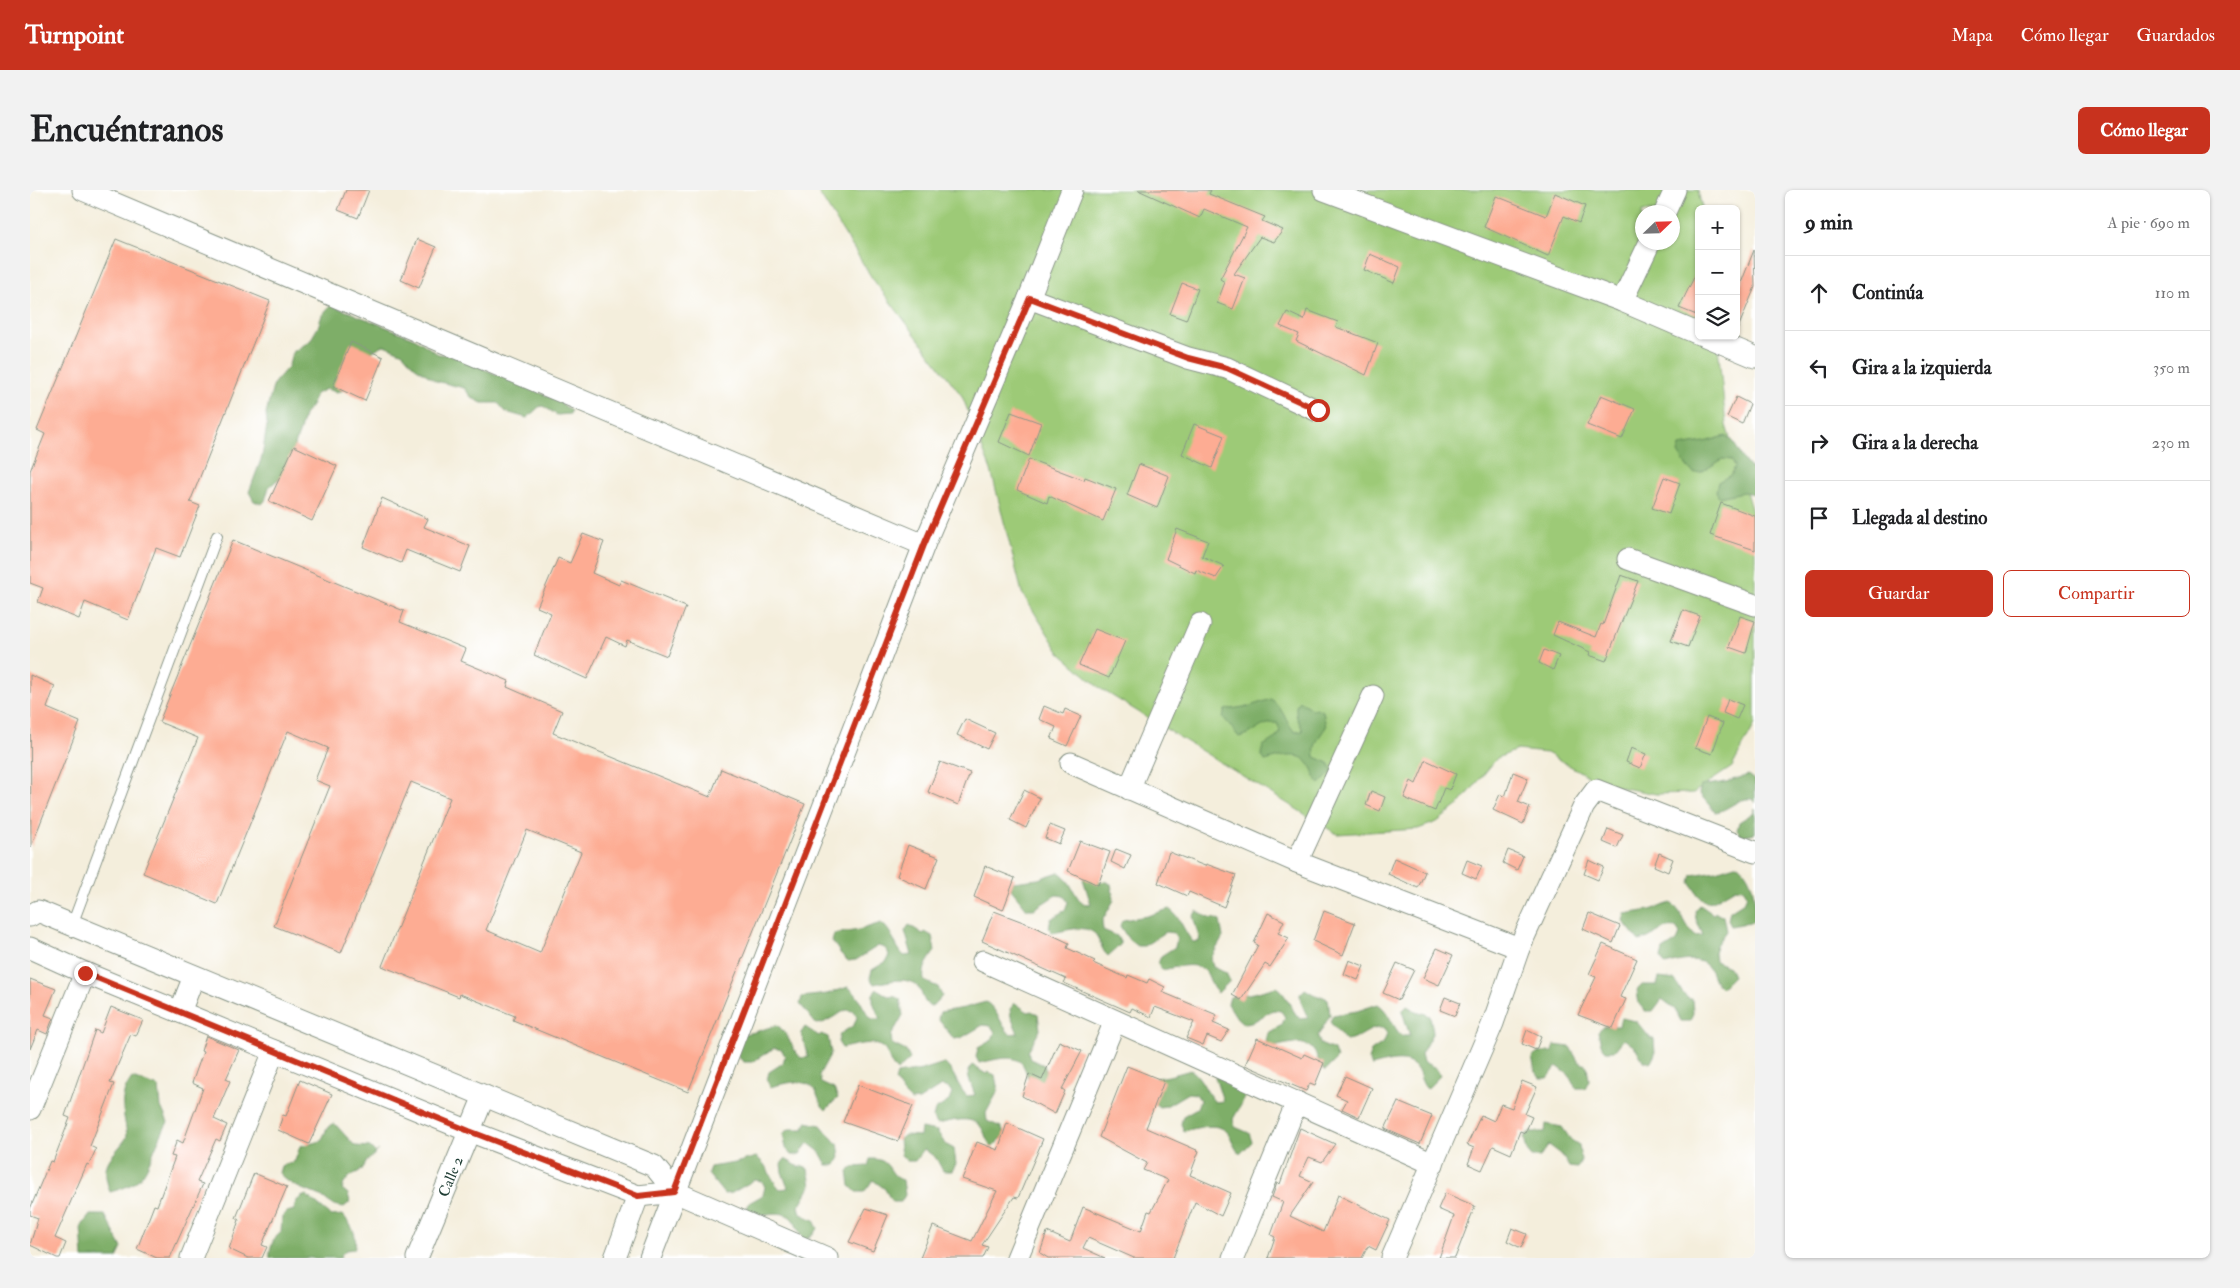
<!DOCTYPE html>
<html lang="es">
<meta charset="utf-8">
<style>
body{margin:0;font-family:"IM FELL Double Pica",serif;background:#f2f2f2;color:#202124}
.controls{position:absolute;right:15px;top:15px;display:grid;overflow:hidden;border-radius:8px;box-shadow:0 1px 4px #0004}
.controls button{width:45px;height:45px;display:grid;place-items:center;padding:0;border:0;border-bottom:1px solid #e0e0e0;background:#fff;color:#202124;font:25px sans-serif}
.compass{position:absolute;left:1605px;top:15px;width:45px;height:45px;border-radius:50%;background:#fff;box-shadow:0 1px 4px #0004;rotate:67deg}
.stop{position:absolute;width:15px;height:15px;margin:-11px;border:4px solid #c8321e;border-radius:50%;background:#fff}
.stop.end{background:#c8321e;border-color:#fff;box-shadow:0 1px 5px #0008}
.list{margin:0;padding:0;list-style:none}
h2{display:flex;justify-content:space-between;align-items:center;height:65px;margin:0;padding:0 20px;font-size:21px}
h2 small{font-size:16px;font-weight:400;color:#757577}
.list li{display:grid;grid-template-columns:32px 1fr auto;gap:15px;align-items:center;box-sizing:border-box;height:75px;padding:0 20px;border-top:1px solid #e0e0e0}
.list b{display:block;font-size:19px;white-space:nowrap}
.list em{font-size:16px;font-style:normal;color:#757577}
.actions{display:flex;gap:10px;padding:15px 20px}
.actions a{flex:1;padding:11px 0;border:1px solid #c8321e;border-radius:8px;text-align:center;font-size:18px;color:#c8321e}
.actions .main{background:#c8321e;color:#fff}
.icon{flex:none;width:28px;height:28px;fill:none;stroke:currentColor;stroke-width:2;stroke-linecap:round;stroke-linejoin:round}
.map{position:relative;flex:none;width:1725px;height:1068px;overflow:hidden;border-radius:8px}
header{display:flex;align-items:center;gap:30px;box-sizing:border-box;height:70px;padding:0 25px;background:#c8321e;color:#fff}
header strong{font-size:24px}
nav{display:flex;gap:28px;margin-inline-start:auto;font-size:18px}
.intro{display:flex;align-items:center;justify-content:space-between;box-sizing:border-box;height:120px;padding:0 30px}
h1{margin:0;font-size:35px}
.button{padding:12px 22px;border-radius:8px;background:#c8321e;color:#fff;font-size:18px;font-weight:700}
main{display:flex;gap:30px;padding:0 30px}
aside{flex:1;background:#fff;border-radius:8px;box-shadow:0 1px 4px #0004}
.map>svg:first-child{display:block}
.green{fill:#9dca77;stroke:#5e8456;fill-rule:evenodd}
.forest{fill:#7eae68;stroke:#4e764e}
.building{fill:#fdac93;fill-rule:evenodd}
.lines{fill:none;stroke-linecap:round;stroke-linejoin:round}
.lane-casing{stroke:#8a9688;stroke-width:12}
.street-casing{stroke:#8a9688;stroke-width:23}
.lane{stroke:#fff;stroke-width:10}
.street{stroke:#fff;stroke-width:21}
.route{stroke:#c8321e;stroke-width:6}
.labels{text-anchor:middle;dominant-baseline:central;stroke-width:4;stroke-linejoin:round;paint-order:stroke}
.street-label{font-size:15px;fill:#1f3d34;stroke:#fff}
</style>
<header>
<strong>Turnpoint</strong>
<nav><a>Mapa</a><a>Cómo llegar</a><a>Guardados</a></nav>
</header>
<div class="intro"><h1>Encuéntranos</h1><a class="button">Cómo llegar</a></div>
<main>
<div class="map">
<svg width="1725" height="1068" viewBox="0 0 1725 1068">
<rect width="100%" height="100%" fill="#fff"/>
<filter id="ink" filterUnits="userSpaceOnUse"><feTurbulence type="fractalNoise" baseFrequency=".02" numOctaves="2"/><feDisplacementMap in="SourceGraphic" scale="10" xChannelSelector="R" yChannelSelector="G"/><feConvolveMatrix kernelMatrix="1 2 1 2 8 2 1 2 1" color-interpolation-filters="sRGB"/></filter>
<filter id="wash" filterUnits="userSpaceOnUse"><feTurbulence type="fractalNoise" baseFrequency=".0096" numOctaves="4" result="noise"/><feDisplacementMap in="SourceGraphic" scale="20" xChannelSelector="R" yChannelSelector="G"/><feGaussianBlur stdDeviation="1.12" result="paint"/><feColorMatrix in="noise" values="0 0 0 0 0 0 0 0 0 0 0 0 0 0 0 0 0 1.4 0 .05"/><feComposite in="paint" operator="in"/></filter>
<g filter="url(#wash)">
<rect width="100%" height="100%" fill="#f4eedc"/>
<path class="green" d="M787,0H1668L1672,19H1669V146H1687L1696,235L1725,332V534L1702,577L1663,603L1626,604L1572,594L1517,563L1487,560L1467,568L1429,615L1407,632L1388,639L1307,644L1071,499L1030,463L992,403L961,280L932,206L842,88ZM1612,22H1642V52H1612Z"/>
<path class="forest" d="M300,116H304L386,149L408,164L421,165L529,211L541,221L540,224L527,225L513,216L509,217L497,228L476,222L468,213H452L442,208L434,198L406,191L384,176L373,163L354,155C332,164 325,181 315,200L306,202L296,199L286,204L281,216L274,225L270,241L259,271L252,286L239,297L235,311L232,314L224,311L219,302L232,267L237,235L236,223L244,193L258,177L263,162L280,151L288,137L292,125Z
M1696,246C1708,254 1710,268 1720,278H1725V304L1713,302L1689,307L1686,301L1688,292L1702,284L1705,276L1701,270L1693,269L1671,282L1664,283L1657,277L1648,263L1650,256L1674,252Z
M1241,509C1253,517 1255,532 1265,542L1273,541L1266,525V516L1270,511L1283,520L1286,518L1293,521L1296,537C1289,547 1283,554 1285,567L1299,573L1303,581L1290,594C1282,586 1284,579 1278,573C1269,560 1247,568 1235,571L1231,564L1233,556L1247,547L1250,540L1247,533C1231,532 1223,545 1209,547L1193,527L1195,520L1220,516Z
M1718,585L1725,591V613L1722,609C1707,607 1699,621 1685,622L1669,603L1671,596L1696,592Z
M1725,618V643L1711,646L1707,640L1709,632L1723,623Z
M1708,674C1725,688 1725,710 1725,731L1701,736L1698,730L1700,721L1714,712L1717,705L1713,699L1705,698L1683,711L1676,712L1668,705L1660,692L1662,685L1686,681Z
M1029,682C1041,690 1043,704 1053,714H1061L1053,689L1058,684L1071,692L1074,691L1081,694L1084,710L1072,731L1073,740L1087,746L1091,754L1078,766C1071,760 1071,752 1066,745C1056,733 1035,741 1022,743L1019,737L1021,729L1035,720L1038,712L1034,706L1026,705L1004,719H997L981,699L983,692L1008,689Z
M1641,713C1653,722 1655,736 1665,746L1673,745L1666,729L1665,721L1670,715L1683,724L1686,722L1693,726L1696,741L1686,755L1684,763L1685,771L1699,777L1703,786L1691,798C1682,790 1684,784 1678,777C1669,765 1647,772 1635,775L1631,768L1633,760L1647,751L1650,744L1646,738C1631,735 1623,749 1609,751L1593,731L1595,724L1620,720Z
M1139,719C1151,727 1153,741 1163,752L1170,751L1163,726L1167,721L1181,729L1183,728L1190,731L1193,747L1181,768L1183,777L1196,783L1200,791L1188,803C1180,797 1181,789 1176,782C1166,770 1144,778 1132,780L1128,774L1131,766L1145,757L1147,749L1144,743L1136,742L1114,756H1107L1099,750L1090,736L1093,730L1117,726Z
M851,733C863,741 864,756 874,766L882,765L875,741L879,735L893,744L895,742L902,746L905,761C898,771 892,778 894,791L908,797L912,806L907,812L900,817C892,811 893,803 888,797C878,785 856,792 844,794L840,788L842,780L857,771L859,764L855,758L848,756L826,770L818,771L811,764L802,751L804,744L829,740Z
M1629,788L1645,790L1653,804L1659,809H1662L1663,823L1660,831H1651L1644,818L1632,809L1623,821H1615L1609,814L1607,800L1612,795H1627Z
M818,797C830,805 832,819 842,829H850L843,812V804L847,799L860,807L863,806L870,809L873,825L861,846L862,854L876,861L880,869L867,881C859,874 860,867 855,860C845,848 824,856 812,858L808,852L810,844L824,835L827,827L823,821L816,820L793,833L786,834L770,814L772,807L797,804Z
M1246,797C1258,805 1260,819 1270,829L1278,828L1271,812L1270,804L1275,799L1288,807L1291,806L1298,809L1300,825L1288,846L1290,854L1304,860L1307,869L1295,881C1288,874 1289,867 1283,860C1274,848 1252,855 1240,858L1236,851L1238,843L1252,835L1255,827L1251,821L1243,820L1221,833L1214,834L1207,828L1198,814L1200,807L1224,803Z
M956,812C968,820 970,834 980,844L988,843L981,827L980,819L985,813L998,822L1001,821L1008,824L1010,840L998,861L1000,869L1014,875L1017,884L1013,891H999C997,886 996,880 993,875C985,862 961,871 949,873L946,867L948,858L962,850L965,842L961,836L953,835L931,848L924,849L908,829L910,822L934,818Z
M1348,814C1360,822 1362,837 1372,846H1380L1372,821L1377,816L1391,824L1393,823L1400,826L1403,842L1391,864L1393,872L1406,878L1410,886L1397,899C1390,892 1391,884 1386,878C1376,865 1354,873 1342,876L1338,869L1341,861L1354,852L1357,844L1354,838C1338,836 1330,850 1316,851L1300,832L1303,825L1327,821Z
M1591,828L1606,831L1621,849H1624L1625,864L1621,872L1613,871L1606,858L1594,849L1584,861H1576L1571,855L1568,841L1574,836H1589Z
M747,835C759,844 761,858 771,868L778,867L771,843L775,837L789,846L791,844L798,847L801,863L789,885L791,893L804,899L808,908L796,920C788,913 789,906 784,899C774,887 752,894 740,897L737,890L739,882L753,873L755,866L752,860L744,858L722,872H714L707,866L701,846L725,842Z
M1524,855L1540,857L1548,871L1557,876L1559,890L1555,898H1546L1539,885L1527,876L1518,888H1510L1505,881L1502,867L1508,862H1523Z
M914,873C925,882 927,896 937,906L945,905L939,889L938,881L942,875L956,884L958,882L965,885L968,901L956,923L957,931L971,937L975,945L963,957C955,951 956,943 951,937C941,924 919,932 907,934L903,928L905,920L919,911L922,903L919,898L911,896L889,910L881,911L874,904L865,891L867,884L892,880Z
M1161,880C1173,888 1175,902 1185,912L1193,911L1185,887L1213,892L1215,908L1203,929L1205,937L1219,943L1222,952L1210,964C1203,957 1203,950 1198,943C1188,931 1167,938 1154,941L1151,934L1153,926L1167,918L1170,910L1166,904L1158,903L1136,916L1129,917L1122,911L1115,890L1139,886Z
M102,888L129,897L131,917L138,932C133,941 128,951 124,961C113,988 110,994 80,1002C69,971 81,970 97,947C95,923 86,909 102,888Z
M776,932L791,935L806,953H808L810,967L806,975H797L790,962L778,953L769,965H761L756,958L753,944L759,939H774Z
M304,933L325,956L340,957L346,963L349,960L336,972L333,979C322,986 316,986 312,999L318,1004L320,1012L314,1017C297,1016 297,1007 286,1004C273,1000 258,994 249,983L251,976L265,971L270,956L291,951L298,937Z
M1516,934L1532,937L1541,950L1549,955L1551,970L1547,978L1539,977L1531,964L1519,955L1510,967H1502L1497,961L1494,947L1500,942H1515Z
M891,938L907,941L915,954L924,959L926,974L922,981H913L906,968L894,959L885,971H877L871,965L869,950L875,945L890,946Z
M726,967C738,974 740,989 750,999L758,998L752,982L751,974L755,969L769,977L771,976L778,979L781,995L769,1016L771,1024L784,1030L788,1039L775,1051C768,1044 768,1036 763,1030C754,1018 732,1025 720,1028L716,1021L719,1013L733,1005L735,997L732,991L724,990L702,1003L694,1004L678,984L680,977L705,973Z
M840,969C863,968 857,986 873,990L875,1005L871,1012H862L855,999L843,990L834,1002H826L820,996L818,981L824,977L838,976Z
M276,1005L301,1026L313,1025C321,1035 329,1046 324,1059L316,1060L311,1065V1068H240C239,1057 243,1049 251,1042L252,1027L257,1022L264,1020C265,1011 268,1008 276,1005Z
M60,1025H75L92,1058L87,1068H53L51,1037Z"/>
<g id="blocks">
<path class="building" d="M316,0H339L328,28L308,20Z
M1108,0H1181L1179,4L1235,27L1232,31L1253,40L1244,52L1230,47L1204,84L1215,88L1203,119L1187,113L1195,92L1190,89L1217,37L1174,19L1170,28Z
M1525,3L1555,16L1549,33L1534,26L1518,66L1454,37L1466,6L1516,26Z
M86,49L240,111L160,312L170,316L150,367L126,358L98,430L55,412L49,429L8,412L13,398L0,393V281L15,244L7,240Z
M387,49L406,57L389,98L371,90Z
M1724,60L1725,97L1706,143V106Z
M1340,64L1370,77L1364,93L1334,80Z
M1669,77V126L1649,118Z
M1152,93L1168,99L1156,130L1140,124Z
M1277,120L1308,132L1306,137L1348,153L1336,185L1266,151L1269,144L1250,136L1257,122L1274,130Z
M321,152L353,167L335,211L303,196Z
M1571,205L1605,219L1592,249L1557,235Z
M1706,207L1720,214L1712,234L1697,227Z
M981,222L1011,233L999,266L969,252Z
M1164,234L1194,246L1182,278L1152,264Z
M264,256L307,276L282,331L239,311Z
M999,269L1054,290L1055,287L1086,299L1073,331L1019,306L1017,313L987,300Z
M1109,274L1139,286L1127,318L1097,305Z
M1634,287L1650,293L1639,324L1622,318Z
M352,308L398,329L394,337L440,356L430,382L376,360L371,373L333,357Z
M1691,313L1725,326V360L1680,345Z
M1147,339L1178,351L1172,366L1194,376L1186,388L1166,380L1165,383L1136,369Z
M553,344L574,352L562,383L589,395L591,390L656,417L637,466L597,450L595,456L576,447L557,489L504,465L521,423L507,417L528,368L540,373Z
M203,350L374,421L370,432L436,459L431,471L479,491L477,497L532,521L523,543L680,607L691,579L775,614L658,902L483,830L485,826L430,804L429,807L352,776L420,608L381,592L311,763L244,736L300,596L285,590L298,558L258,541L187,714L113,683L168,548L129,532ZM497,640L551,662L510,763L456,740Z
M1591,385L1608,391L1576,471L1559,465L1560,462L1523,445L1528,432L1566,447L1571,434L1573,435Z
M1653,420L1670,426L1658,457L1641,451Z
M1710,426L1725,431L1716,463L1699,457Z
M1065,439L1095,451L1079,488L1049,475Z
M1514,460L1529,466L1523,480L1509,473Z
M0,485L25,496L17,518L50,532L1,657Z
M1698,509L1713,515L1707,529L1693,523Z
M1014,516L1033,524L1035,519L1051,526L1037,556L1021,549L1026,537L1009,529Z
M1677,527L1693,533L1682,564L1665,558Z
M935,529L965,543L957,559L927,545Z
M1601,558L1616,564L1610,578L1596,572Z
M1396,570L1426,584L1420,600L1414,598L1405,621L1374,608L1381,591L1386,594Z
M910,572L940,583L928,615L898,602Z
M1483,582L1498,588L1488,612L1500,617L1493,634L1463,620L1470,604L1475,607Z
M994,600L1010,608L996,638L980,630Z
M1341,601L1355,607L1350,621L1336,615Z
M1020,635L1035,641L1029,654L1015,648Z
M1578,639L1593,645L1587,658L1573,652Z
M1050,651L1080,662L1068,695L1038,681Z
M878,655L909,667L896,699L867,686Z
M1086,659L1101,665L1095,679L1081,672Z
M1478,660L1493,666L1487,680L1473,673Z
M1139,662L1175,676L1176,674L1206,685L1194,717L1159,702L1157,706L1128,693Z
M1629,663L1643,669L1638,682L1624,676Z
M1364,668L1395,682L1388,698L1358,684Z
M1437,670L1452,676L1446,689L1432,683Z
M1559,670L1574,677L1568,690L1554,684Z
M955,676L985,688L973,720L944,707Z
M964,721L1001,735L1039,753L1037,758L1065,771L1063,773L1097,788L1098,785L1117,793L1119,789L1135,797L1132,802L1187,825L1183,833L1199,840L1191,852L1177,846L1173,855L1156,848L1164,832L1125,817L1121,827L1102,818L1100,822L1034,793L1036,789L952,751Z
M1294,721L1325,733L1313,765L1283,751Z
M1238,723L1254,731L1248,743L1259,748L1240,777L1235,774L1211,810L1202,805L1228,755L1224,753Z
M1559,723L1590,736L1583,753L1553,739Z
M1573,754L1607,769L1590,807L1596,809L1583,838L1548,825L1566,787L1559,784Z
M1407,758L1423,765L1409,795L1393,788Z
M1319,770L1334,776L1328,790L1314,784Z
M1367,773L1384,780L1369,810L1353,803Z
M0,789L26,799L15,825L23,828L17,844L8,840L0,859Z
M1415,807L1430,813L1425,826L1410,820Z
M81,817L113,830L106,846L101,844L80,893L84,894L60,956L66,959L59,975L57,974L25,1048L36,1053L30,1068H27L0,1055L8,1028L0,1025V1019L20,971L23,972L40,928L35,926L65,840L71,843Z
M1497,840L1511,847L1506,860L1492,854Z
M176,846L209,860L196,889L200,891L184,929L197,935L190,951L186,949L167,992L173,994L140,1068H127L107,1059L124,1015L127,1016L145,967L141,966L147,950L153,953L173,898L162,893L173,862L171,861Z
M1227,848L1272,868L1274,864L1294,873L1285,895L1280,893L1276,901L1215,875Z
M1029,851L1052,861L1032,899L1035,901L1025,924L992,906L999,884L1012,890Z
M1097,876L1134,891L1116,938L1169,961L1160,985L1201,1003L1191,1026L1165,1012L1143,1068H1104L1058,1048L1053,1058L1075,1068H1018L1010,1063L1017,1042L1040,1052L1053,1017L1111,1041L1118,1021L1121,1022L1138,990L1113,980L1117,973L1069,947Z
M1315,886L1342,898L1329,927L1312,919L1317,910L1306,905Z
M270,890L302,904L279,954L248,940L253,925L256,926Z
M1492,891L1507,897L1495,924L1502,927L1495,943L1490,941L1481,964L1463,956L1452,980L1438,974L1444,958L1437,955L1451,925L1464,931L1471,914L1482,918Z
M828,895L883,916L868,951L813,932Z
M1368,912L1402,926L1390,954L1355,939Z
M977,933L1013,949L988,1008L984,1007L952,1055L958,1057L953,1068H890L903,1036L942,1051L967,1001L932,989L947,952L968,960Z
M1270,938L1305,954L1292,972L1279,967L1270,986L1283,992L1260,1026L1293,1042L1308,1005L1360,1030L1346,1060L1338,1056L1332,1068H1238L1245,1047L1241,1045L1253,1012L1242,1007L1247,993L1250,994Z
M224,983L257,997L232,1055L237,1057L232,1068H218L199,1059L209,1030L206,1028Z
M1415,1003L1445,1016L1425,1068H1409L1424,1026L1408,1019Z
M836,1018L858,1025L843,1061L819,1052Z
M1482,1038L1497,1044L1491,1058L1477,1051Z"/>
</g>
</g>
<g filter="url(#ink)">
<use href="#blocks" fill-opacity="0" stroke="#8a9688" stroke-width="1"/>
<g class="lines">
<defs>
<path id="lane" d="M42,735L187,346"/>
<g id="street">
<path d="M53,0L894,355"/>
<path d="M1294,0L1592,111L1669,144"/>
<path d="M1635,22L1645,0"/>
<path d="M999,108L1158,168L1197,178L1288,221"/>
<path d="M1592,111L1620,52"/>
<path d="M1675,146L1725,167"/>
<path d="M1598,369L1725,415"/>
<path d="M1041,573L1267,672L1489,758"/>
<path d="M1099,599L1170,434"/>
<path d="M1267,672L1343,506"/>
<path d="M0,726L8,721L624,976L645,1002"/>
<path d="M0,758L55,783L439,941L608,1006L645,1002L797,1068"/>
<path d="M953,771L1403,974"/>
<path d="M150,822L164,786"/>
<path d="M0,919L55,783"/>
<path d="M161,1068L244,861"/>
<path id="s1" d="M387,1068L454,906"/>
<path d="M585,1068L608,1006"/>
<path d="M620,1068L894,355L999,108L1042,0"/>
<path d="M987,1068L1085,831"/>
<path d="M1203,1068L1267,912"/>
<path d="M1362,1068L1463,833L1489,758L1554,616L1566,600L1725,662"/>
</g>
</defs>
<use href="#lane" class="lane-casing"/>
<use href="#street" class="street-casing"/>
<use href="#lane" class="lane"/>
<use href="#street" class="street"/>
</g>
</g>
<g class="lines" filter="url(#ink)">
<path class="route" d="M55,783L439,941L608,1006L644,1002L894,355L1000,108L1158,168L1197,178L1288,220"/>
</g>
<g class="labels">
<g class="street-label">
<text stroke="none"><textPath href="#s1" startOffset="88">Calle 2</textPath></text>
</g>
</g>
</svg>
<div class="controls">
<button>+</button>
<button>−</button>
<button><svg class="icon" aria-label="layers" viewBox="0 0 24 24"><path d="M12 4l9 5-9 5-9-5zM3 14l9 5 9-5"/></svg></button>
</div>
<svg class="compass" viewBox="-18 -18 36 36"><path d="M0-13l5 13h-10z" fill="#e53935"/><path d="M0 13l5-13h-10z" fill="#757577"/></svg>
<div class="stop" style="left:1288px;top:220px"></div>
<div class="stop end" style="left:55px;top:783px"></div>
</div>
<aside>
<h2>9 min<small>A pie · 690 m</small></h2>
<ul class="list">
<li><svg class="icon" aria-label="ahead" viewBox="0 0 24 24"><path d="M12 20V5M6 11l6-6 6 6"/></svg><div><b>Continúa</b></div><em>110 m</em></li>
<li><svg class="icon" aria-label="left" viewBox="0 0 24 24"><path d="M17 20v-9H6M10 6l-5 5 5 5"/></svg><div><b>Gira a la izquierda</b></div><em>350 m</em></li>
<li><svg class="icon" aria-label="right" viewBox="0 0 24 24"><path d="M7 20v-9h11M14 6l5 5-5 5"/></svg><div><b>Gira a la derecha</b></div><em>230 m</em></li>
<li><svg class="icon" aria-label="arrive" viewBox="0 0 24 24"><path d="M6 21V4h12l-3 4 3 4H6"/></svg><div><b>Llegada al destino</b></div></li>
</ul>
<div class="actions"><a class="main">Guardar</a><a>Compartir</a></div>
</aside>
</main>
